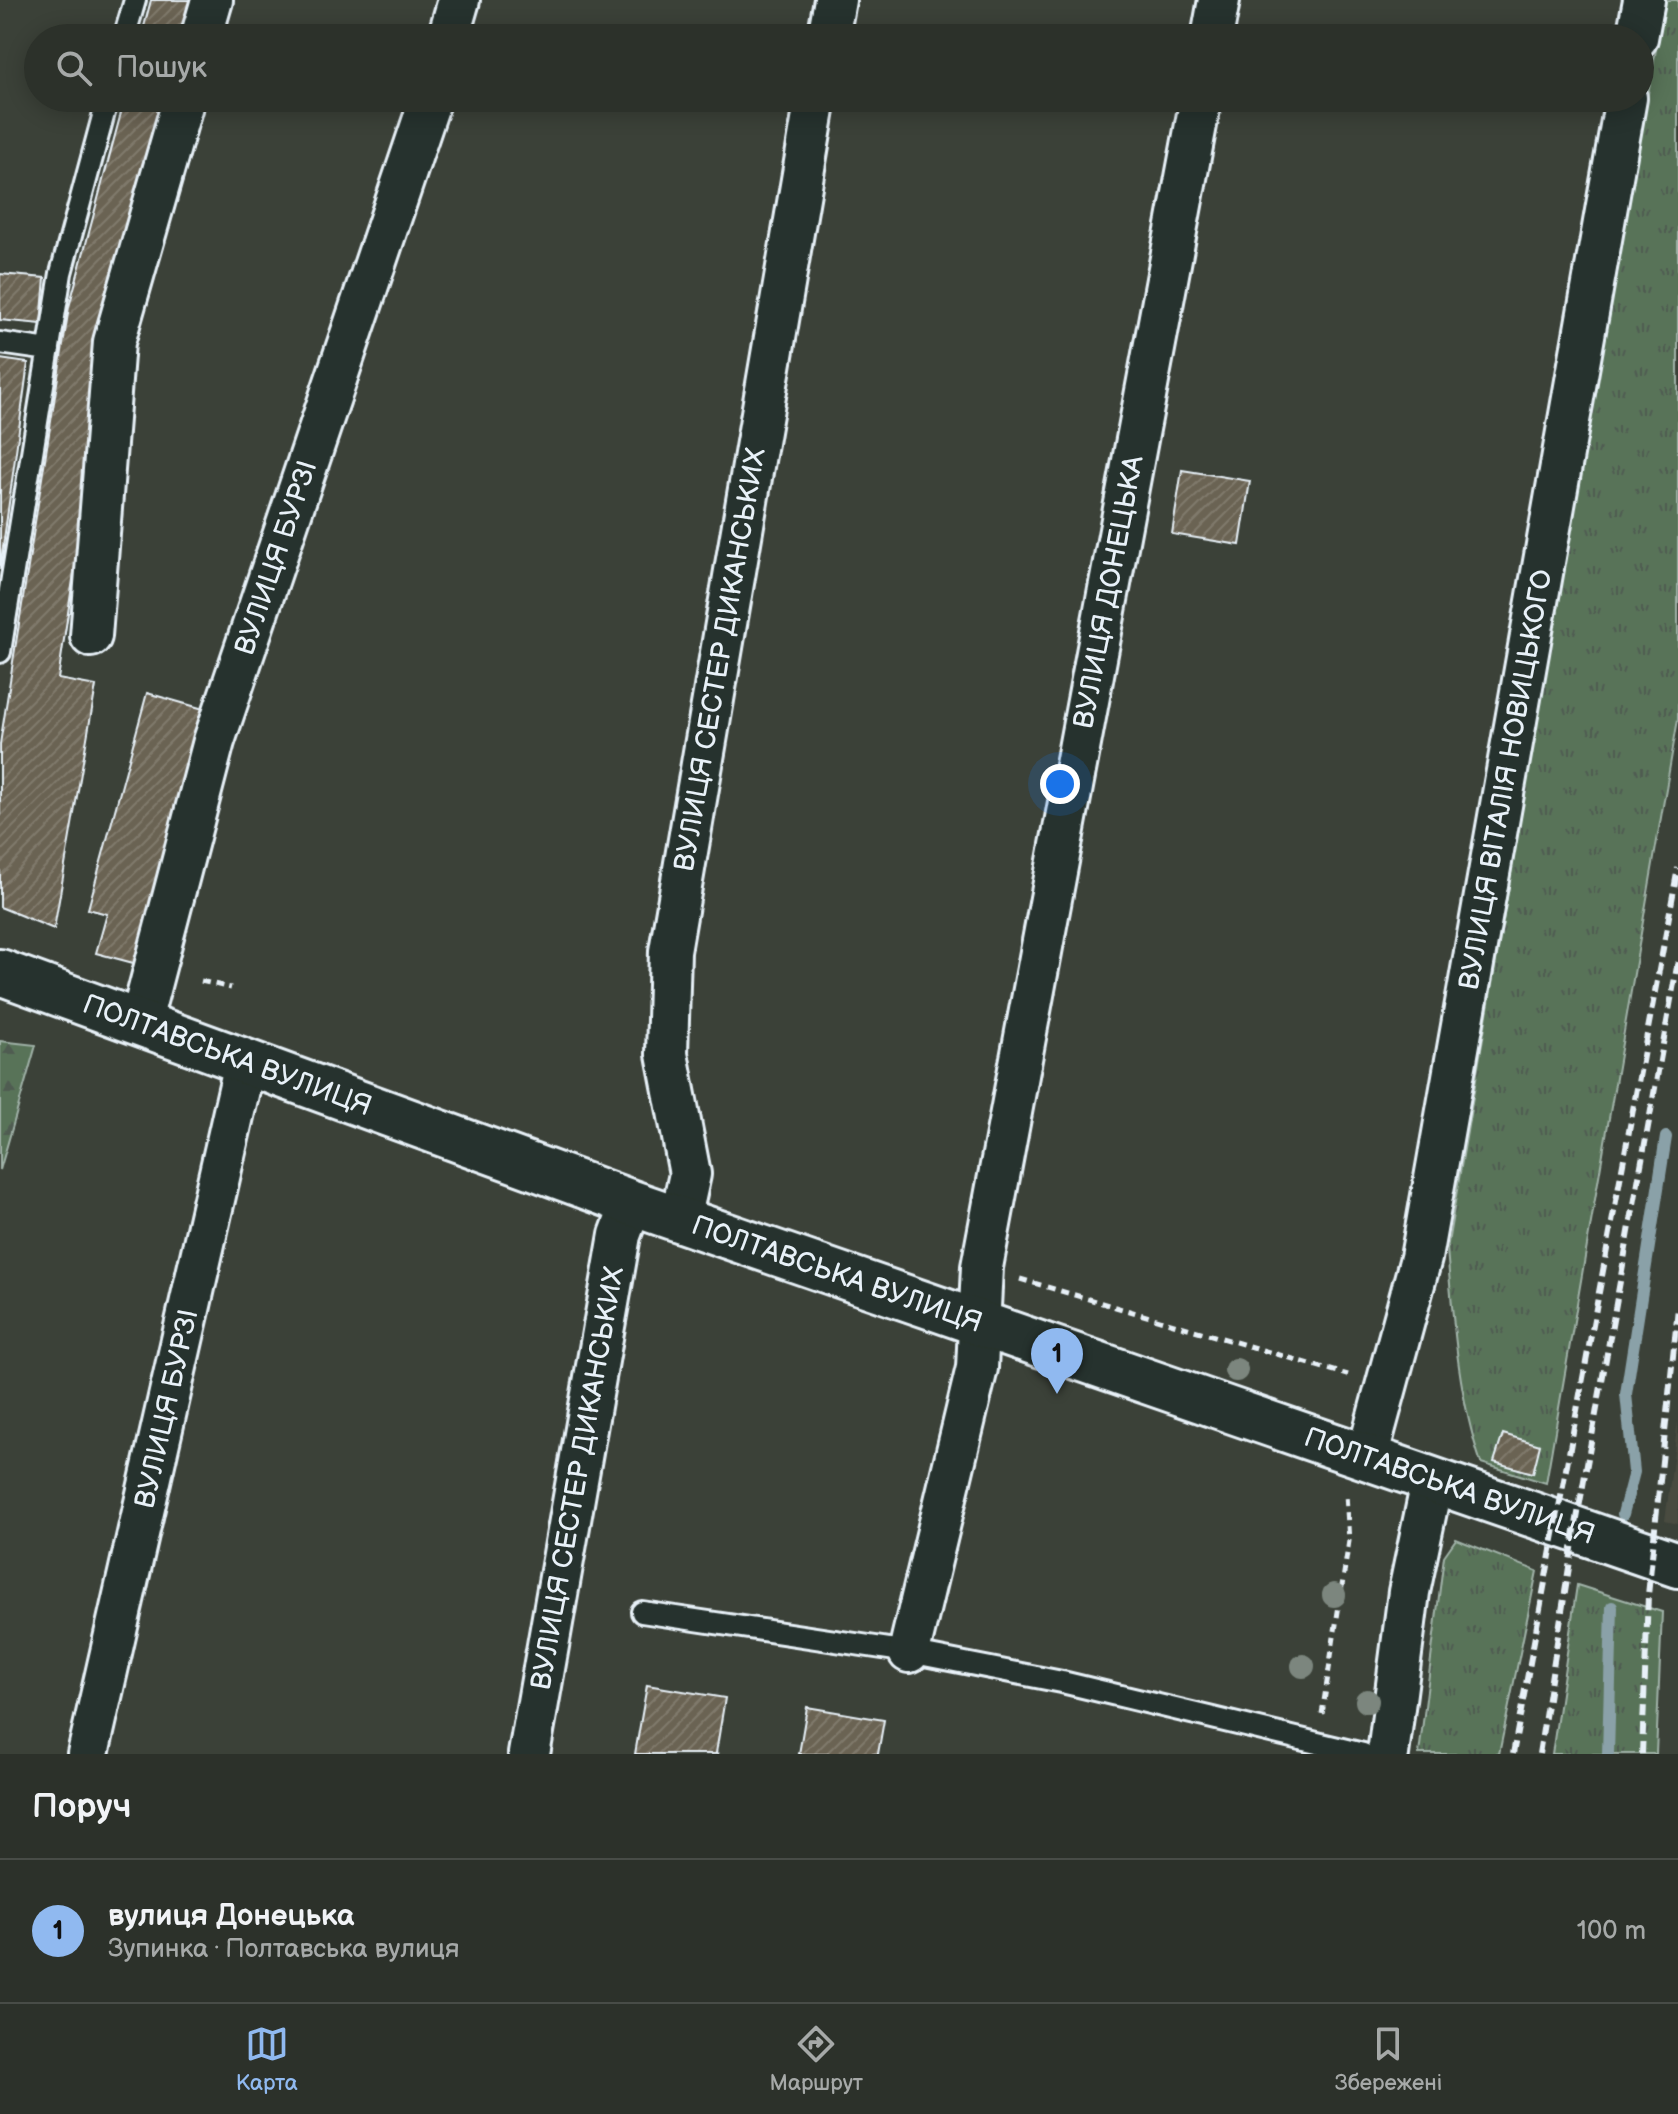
<!DOCTYPE html>
<html lang="uk">
<meta charset="utf-8">
<style>
body{margin:0;font-family:"Balsamiq Sans",sans-serif;background:#383d36;color:#f1f3f6}
.you{position:absolute;left:1060px;top:784px;width:28px;height:28px;margin:-20px;border:6px solid #fff;border-radius:50%;background:#1a73e8;box-shadow:0 0 0 12px #1a73e833}
.badge{display:grid;place-items:center;width:52px;height:52px;border-radius:50%;background:#90b9f0;color:#111;font-size:26px;font-weight:700}
.pin{position:absolute;translate:-50% -66px;filter:drop-shadow(0 2px 4px #0008)}
.pin::after{content:'';position:absolute;top:42px;width:28px;height:24px;background:inherit;clip-path:polygon(0 0,100% 0,50% 100%)}
.list{margin:0;padding:0;list-style:none}
h2{display:flex;justify-content:space-between;align-items:center;height:104px;margin:0;padding:0 32px;font-size:34px}
h2 small{font-size:26px;font-weight:400;color:#a6a9a8}
.list li{display:grid;grid-template-columns:52px 1fr auto;gap:24px;align-items:center;box-sizing:border-box;height:144px;padding:0 32px;border-top:2px solid #484c47}
.list b{display:block;font-size:30px;white-space:nowrap}
.list p{margin:0;font-size:26px;white-space:nowrap;color:#a6a9a8}
.list em{font-size:26px;font-style:normal;color:#a6a9a8}
.icon{flex:none;width:44px;height:44px;fill:none;stroke:currentColor;stroke-width:2;stroke-linecap:round;stroke-linejoin:round}
.map{position:relative;flex:none;width:1678px;height:1754px;overflow:hidden}
.search{position:absolute;background:#2c312a;box-shadow:0 4px 20px #0003;left:24px;right:24px;top:24px;height:88px;display:flex;align-items:center;gap:20px;box-sizing:border-box;padding:0 28px;border-radius:44px;color:#a6a9a8;font-size:30px}
.sheet{height:248px;background:#2c312a}
nav{display:flex;justify-content:space-around;align-items:center;box-sizing:border-box;height:112px;border-top:2px solid #484c47;background:#2c312a;font-size:22px;color:#a6a9a8}
nav a{display:grid;justify-items:center;gap:4px}
nav .on{color:#90b9f0}
.map>svg:first-child{display:block}
.built{fill:#494b40}
.grass{fill:url(#grass-tufts);stroke:#a0b2a8;stroke-width:2}
.forest{fill:url(#forest-firs);stroke:#a0b2a8;stroke-width:2}
.lines{fill:none;stroke-linecap:round;stroke-linejoin:round}
.stream{stroke:#8aa1a8;stroke-width:12}
.building{fill:url(#building-hatch);stroke:#e8f1f8;stroke-width:2}
.lane-casing{stroke:#e8f1f8;stroke-width:26}
.street-casing{stroke:#e8f1f8;stroke-width:46}
.secondary-casing{stroke:#e8f1f8;stroke-width:50}
.path{stroke:#e8f1f8;stroke-width:5;stroke-dasharray:8 6;stroke-linecap:butt}
.lane{stroke:#26332d;stroke-width:20}
.street{stroke:#26332d;stroke-width:40}
.secondary{stroke:#26332d;stroke-width:44}
.rail{stroke:#e8f1f8;stroke-width:6;stroke-dasharray:12 6;stroke-linecap:butt}
.tree{fill:#7b867e}
.labels{text-anchor:middle;dominant-baseline:central;stroke-width:8;stroke-linejoin:round;paint-order:stroke}
.street-label{font-size:28px;fill:#e8f1f8;stroke:#26332d}
</style>
<div class="map">
<svg width="1678" height="1754" viewBox="0 0 1678 1754">
<defs>
<pattern id="grass-tufts" width="24" height="20" patternUnits="userSpaceOnUse" patternTransform="scale(2)"><rect width="24" height="20" fill="#597359"/><path d="M3 7l-1-3M5 7V3M7 7l1-3M15 17l-1-3M17 17v-4M19 17l1-3" fill="none" stroke="#4f5b51"/></pattern>
<pattern id="forest-firs" width="22" height="20" patternUnits="userSpaceOnUse" patternTransform="scale(2)"><rect width="22" height="20" fill="#597359"/><path d="M5 1l3.5 6h-7zM16 11l3.5 6h-7z" fill="#4f5b51"/></pattern>
<pattern id="building-hatch" width="6" height="6" patternUnits="userSpaceOnUse" patternTransform="scale(2)"><rect width="6" height="6" fill="#6b6353"/><path d="M-1 1l2-2M0 6l6-6M5 7l2-2" fill="none" stroke="#807a6c"/></pattern>
</defs>
<rect width="100%" height="100%" fill="#3b4138"/>
<filter id="ink" filterUnits="userSpaceOnUse"><feTurbulence type="fractalNoise" baseFrequency=".0125" numOctaves="2"/><feDisplacementMap in="SourceGraphic" scale="16" xChannelSelector="R" yChannelSelector="G"/><feConvolveMatrix kernelMatrix="1 2 1 2 8 2 1 2 1" color-interpolation-filters="sRGB"/></filter>
<g filter="url(#ink)">
<path class="built" d="M1678,1421V1524L1665,1521Z"/>
<path class="grass" d="M1665,0H1678V719L1546,1483L1481,1463C1458,1396 1453,1319 1447,1249L1580,468Z
M1456,1539L1537,1571L1499,1754H1419L1444,1556Z
M1577,1585L1662,1612L1656,1754H1552Z"/>
<path class="forest" d="M0,1041L36,1045L0,1170Z"/>
<g class="lines">
<path class="stream" d="M1623,1514L1634,1472L1626,1394L1666,1137
M1608,1754L1612,1607"/>
</g>
<path class="building" d="M151,0H200L189,38H141Z
M125,98H172L113,315L58,679L96,686L54,929L0,907V744L69,307Z
M0,274L45,278L41,324L0,320Z
M0,359L28,363L0,569Z
M1182,470L1250,481L1240,545L1172,534Z
M147,693L207,710L137,964L96,953L107,914L88,909Z
M1503,1434L1540,1445L1533,1473L1494,1462Z
M647,1685L725,1698L716,1753L719,1754H635Z
M807,1707L884,1720L878,1754H799Z"/>
<g class="lines">
<defs>
<path id="lane" d="M124,38L135,0
M0,343L49,350
M0,652L61,273L108,98
M642,1612L909,1652L1062,1682L1363,1754"/>
<g id="street">
<path d="M201,38L212,0"/>
<path d="M448,38L459,0"/>
<path d="M828,38L835,0"/>
<path d="M1212,38L1219,0"/>
<path d="M1637,38L1644,0"/>
<path d="M91,636L114,342L184,98"/>
<path id="s1" d="M140,1024L214,741L431,98"/>
<path id="s2" d="M680,1220L690,1174L667,1054L670,951L816,98"/>
<path id="s3" d="M1367,1457L1421,1258L1626,98"/>
<path id="s4" d="M909,1652L977,1368L982,1267L1201,98"/>
<path id="s5" d="M88,1754L245,1063"/>
<path id="s6" d="M529,1754L620,1235L632,1203"/>
<path d="M1388,1754L1409,1592L1432,1482"/>
</g>
<g id="secondary">
<path id="s7" d="M0,972L632,1203L1678,1565"/>
</g>
</defs>
<use href="#lane" class="lane-casing"/>
<use href="#street" class="street-casing"/>
<use href="#secondary" class="secondary-casing"/>
<path class="path" d="M201,981L231,988
M1020,1279L1348,1375
M1322,1714L1349,1541L1346,1494"/>
<use href="#lane" class="lane"/>
<use href="#street" class="street"/>
<use href="#secondary" class="secondary"/>
<path class="rail" d="M1513,1754L1678,868
M1539,1754L1575,1530L1678,961
M1642,1754L1648,1595L1678,1308"/>
</g>
<g class="tree">
<circle cx="1236" cy="1370" r="12"/>
<circle cx="1334" cy="1595" r="12"/>
<circle cx="1303" cy="1666" r="12"/>
<circle cx="1367" cy="1701" r="12"/>
</g>
</g>
<g class="labels">
<g class="street-label">
<text stroke="none"><textPath href="#s1" startOffset="486">ВУЛИЦЯ БУРЗІ</textPath></text>
<text stroke="none"><textPath href="#s4" startOffset="1080">ВУЛИЦЯ ДОНЕЦЬКА</textPath></text>
<text stroke="none"><textPath href="#s2" startOffset="568">ВУЛИЦЯ СЕСТЕР ДИКАНСЬКИХ</textPath></text>
<text stroke="none"><textPath href="#s3" startOffset="692">ВУЛИЦЯ ВІТАЛІЯ НОВИЦЬКОГО</textPath></text>
<text stroke="none"><textPath href="#s7" startOffset="242">ПОЛТАВСЬКА ВУЛИЦЯ</textPath></text>
<text stroke="none"><textPath href="#s7" startOffset="890">ПОЛТАВСЬКА ВУЛИЦЯ</textPath></text>
<text stroke="none"><textPath href="#s5" startOffset="354">ВУЛИЦЯ БУРЗІ</textPath></text>
<text stroke="none"><textPath href="#s6" startOffset="280">ВУЛИЦЯ СЕСТЕР ДИКАНСЬКИХ</textPath></text>
<text stroke="none"><textPath href="#s7" startOffset="1538">ПОЛТАВСЬКА ВУЛИЦЯ</textPath></text>
</g>
</g>
</svg>
<div class="you"></div>
<div class="pin badge" style="left:1057px;top:1394px">1</div>
<div class="search"><svg class="icon" aria-label="search" viewBox="0 0 24 24"><circle cx="10" cy="10" r="6"/><path d="M15 15l6 6"/></svg>Пошук</div>
</div>
<section class="sheet">
<h2>Поруч<small></small></h2>
<ul class="list">
<li><span class="badge">1</span><div><b>вулиця Донецька</b><p>Зупинка · Полтавська вулиця</p></div><em>100 m</em></li>
</ul>
</section>
<nav>
<a class="on"><svg class="icon" aria-label="map" viewBox="0 0 24 24"><path d="M3 6l6-2 6 2 6-2v14l-6 2-6-2-6 2zM9 4v14M15 6v14"/></svg>Карта</a>
<a><svg class="icon" aria-label="directions" viewBox="0 0 24 24"><path d="M12 3l9 9-9 9-9-9zM9 14v-3h6M13 9l2 2-2 2"/></svg>Маршрут</a>
<a><svg class="icon" aria-label="saved" viewBox="0 0 24 24"><path d="M7 4h10v16l-5-4-5 4z"/></svg>Збережені</a>
</nav>
